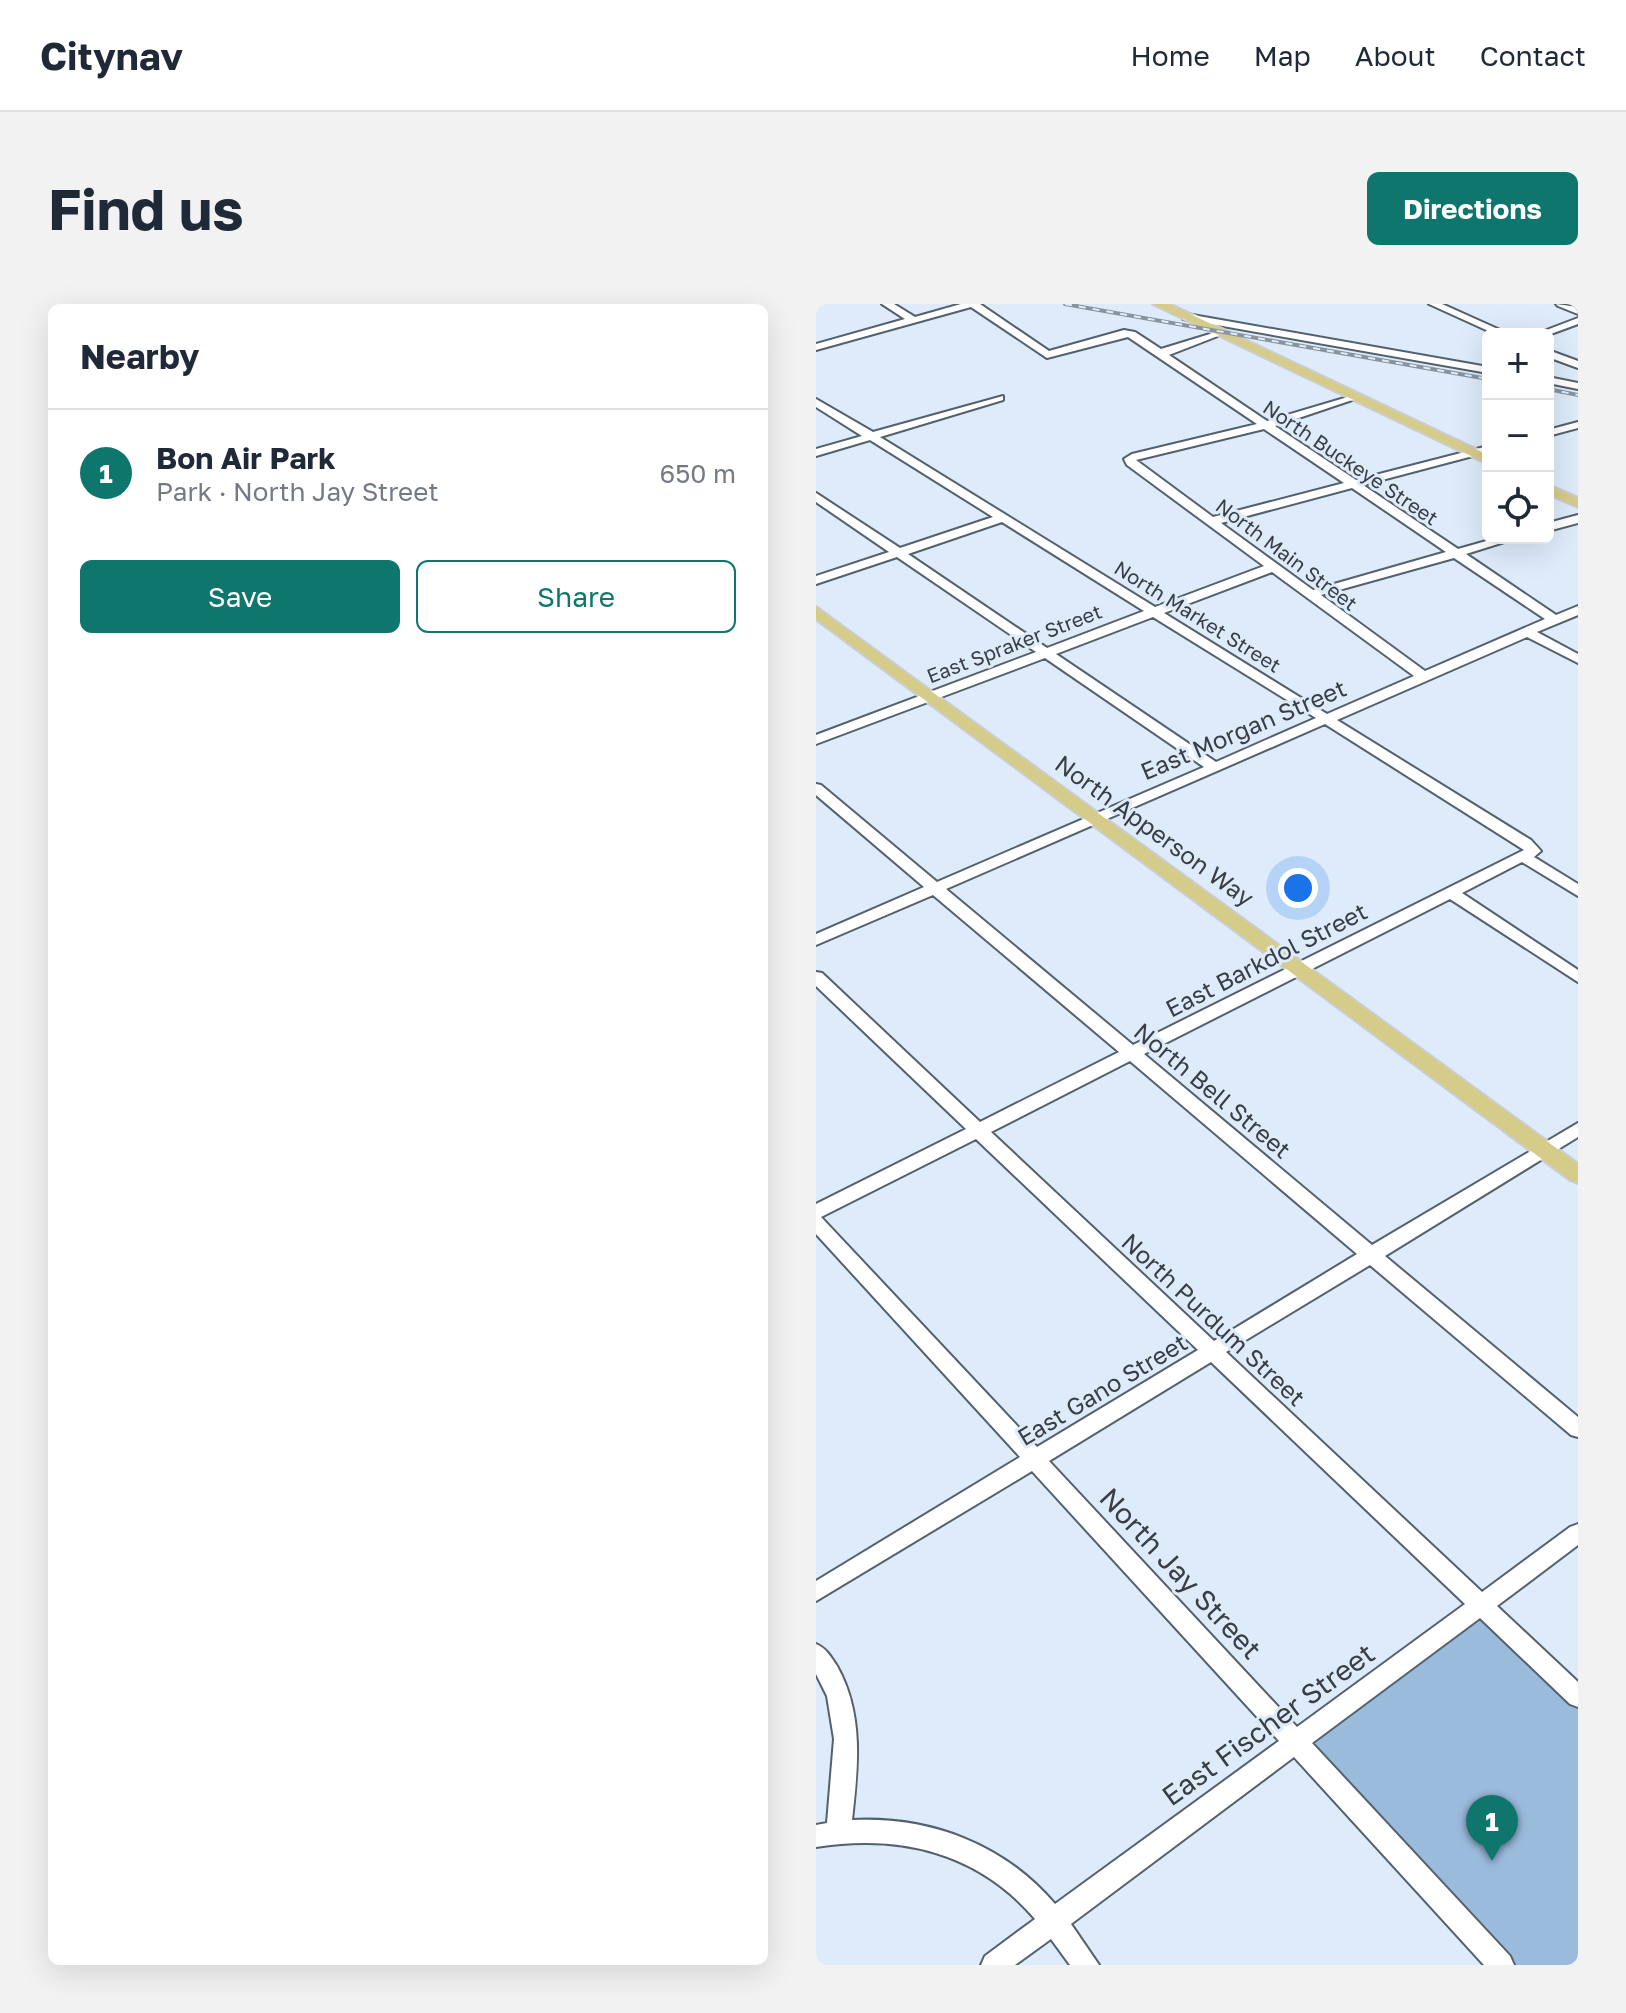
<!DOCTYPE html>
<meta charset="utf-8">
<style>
body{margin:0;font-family:"Golos Text",sans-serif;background:#f2f2f3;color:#1f2937}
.controls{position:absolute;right:24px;top:24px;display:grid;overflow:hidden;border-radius:12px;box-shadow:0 8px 32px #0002}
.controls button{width:72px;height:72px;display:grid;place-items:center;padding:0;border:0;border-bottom:2px solid #e0e1e3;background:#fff;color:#1f2937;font:40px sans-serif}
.you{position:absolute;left:482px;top:584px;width:28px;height:28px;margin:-20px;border:6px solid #fff;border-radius:50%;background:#1a73e8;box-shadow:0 0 0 12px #1a73e833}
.badge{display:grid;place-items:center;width:52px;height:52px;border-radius:50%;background:#0f766e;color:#fff;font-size:26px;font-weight:700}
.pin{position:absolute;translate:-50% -66px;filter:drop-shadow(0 2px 4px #0008)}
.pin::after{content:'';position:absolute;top:42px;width:28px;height:24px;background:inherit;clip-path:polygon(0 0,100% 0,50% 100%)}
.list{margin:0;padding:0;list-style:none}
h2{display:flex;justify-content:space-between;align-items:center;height:104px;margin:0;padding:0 32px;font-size:34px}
h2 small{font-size:26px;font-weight:400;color:#747a83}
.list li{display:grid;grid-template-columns:52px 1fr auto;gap:24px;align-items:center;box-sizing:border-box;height:128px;padding:0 32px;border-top:2px solid #e0e1e3}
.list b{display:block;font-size:30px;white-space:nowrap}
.list p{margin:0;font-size:26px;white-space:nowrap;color:#747a83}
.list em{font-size:26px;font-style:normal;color:#747a83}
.actions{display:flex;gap:16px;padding:24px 32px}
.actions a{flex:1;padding:18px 0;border:2px solid #0f766e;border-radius:12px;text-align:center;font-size:28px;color:#0f766e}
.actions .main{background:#0f766e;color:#fff}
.icon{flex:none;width:44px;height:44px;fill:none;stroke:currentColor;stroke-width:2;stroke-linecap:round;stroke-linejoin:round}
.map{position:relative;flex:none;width:762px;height:1661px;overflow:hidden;border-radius:12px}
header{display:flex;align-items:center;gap:48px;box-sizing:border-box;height:112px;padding:0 40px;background:#fff;border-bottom:2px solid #e0e1e3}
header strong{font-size:38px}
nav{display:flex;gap:44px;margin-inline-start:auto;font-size:28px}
.intro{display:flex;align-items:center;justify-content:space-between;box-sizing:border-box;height:192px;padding:0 48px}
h1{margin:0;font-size:56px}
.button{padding:20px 36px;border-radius:12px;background:#0f766e;color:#fff;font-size:28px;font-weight:700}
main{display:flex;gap:48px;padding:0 48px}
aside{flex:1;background:#fff;border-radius:12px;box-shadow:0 8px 32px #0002}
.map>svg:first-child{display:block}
.green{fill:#9bbbdd}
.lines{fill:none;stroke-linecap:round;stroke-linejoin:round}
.minor-casing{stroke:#54616d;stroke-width:4}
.major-casing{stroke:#cbcdce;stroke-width:4}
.minor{fill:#fff;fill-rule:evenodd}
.major{fill:#d5cc8a;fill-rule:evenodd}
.rail-casing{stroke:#89939d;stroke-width:4}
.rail{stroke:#ddebfa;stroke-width:2;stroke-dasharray:7;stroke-linecap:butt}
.labels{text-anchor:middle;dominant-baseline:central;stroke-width:6;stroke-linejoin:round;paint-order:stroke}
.far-street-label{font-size:20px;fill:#383e44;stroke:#ddebfa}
.street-label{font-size:24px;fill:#383e44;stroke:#ddebfa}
.near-street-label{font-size:28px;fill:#383e44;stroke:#ddebfa}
</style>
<header>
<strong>Citynav</strong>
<nav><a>Home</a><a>Map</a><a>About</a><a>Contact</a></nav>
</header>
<div class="intro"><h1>Find us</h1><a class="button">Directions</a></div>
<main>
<aside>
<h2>Nearby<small></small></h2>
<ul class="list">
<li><span class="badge">1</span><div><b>Bon Air Park</b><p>Park · North Jay Street</p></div><em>650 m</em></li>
</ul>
<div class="actions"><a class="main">Save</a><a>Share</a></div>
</aside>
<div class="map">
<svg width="762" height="1661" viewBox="0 0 762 1661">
<rect width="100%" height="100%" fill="#ddebfa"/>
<path class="green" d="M665,1301L762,1393V1661H685L479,1437Z"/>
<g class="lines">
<defs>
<path id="minor" d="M66,0H78L99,13L145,0H164L233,47L308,26L319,28L345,45L407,26V30L353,51L451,117L542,90V94L459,122L540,176L672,142V148L547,181L642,245L681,234H701L650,250L740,311L762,302V311L721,328L762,350V359L711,333L521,416L715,536L725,547L718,553L762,580V592L706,558L646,589L762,666V678L634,595L328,750L556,941L762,819V833L569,952L762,1113V1133L755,1131L554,961L410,1048L666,1288L754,1223L762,1220V1241L681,1302L762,1378V1403L754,1400L664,1314L496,1439L694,1652L698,1661H668L478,1453L255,1620L283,1661H254L235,1635L199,1661H165L169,1652L219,1615C162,1548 84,1530 0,1543V1521L11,1519L18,1435L11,1392L0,1370V1340C10,1344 15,1353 21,1362C48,1410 42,1463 36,1516C114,1512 188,1540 239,1600L463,1437L216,1167L0,1297V1277L204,1153L0,930V900L150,825L0,682V668L6,669L164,818L303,748L117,591L0,641V630L108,583L0,491V480L5,481L121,578L388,463L229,354L0,440V431L220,348L81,253L0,280V272L73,248L0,198V189L84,244L177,213L54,136L0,152V145L46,132L0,103V95L57,128L187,92V96L64,133L339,303L448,262L311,161L308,155L316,150L441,120L312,33L231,54L155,3L0,46V40L89,15ZM448,125L528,179L397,213L320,156ZM536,184L630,248L497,286L405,219ZM186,218L328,307L231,344L92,250ZM638,254L729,315L609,367L505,291ZM456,268L598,372L511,410L348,309ZM337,313L500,414L400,458L240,350ZM509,420L708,546L317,741L130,585ZM314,757L541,950L398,1037L175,828ZM160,835L382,1046L221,1143L5,913ZM395,1058L649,1300L481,1423L233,1157Z
M613,0H626L693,30H679Z
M740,0L762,3V10L742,2Z
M371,10L672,63V69L367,15V11Z
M762,14V20L732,31L720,30Z
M732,46L762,57V64L732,53Z
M732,73L762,79V85L732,79Z
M762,118V124L732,132V126Z
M762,211V219L732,227V219Z"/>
<path id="major" d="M337,0H353L672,151V160Z
M732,181L762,194V203L732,190Z
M0,303L762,860V879L754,876L0,315Z"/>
</defs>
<use href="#minor" class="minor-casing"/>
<use href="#major" class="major-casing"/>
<use href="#minor" class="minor"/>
<use href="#major" class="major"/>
<defs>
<path id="rail" d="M249,0L672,75
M732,85L762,91"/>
</defs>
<use href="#rail" class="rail-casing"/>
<use href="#rail" class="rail"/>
</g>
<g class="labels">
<g class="far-street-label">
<text transform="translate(535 158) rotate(34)">North Buckeye Street</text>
<text transform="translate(471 250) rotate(37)">North Main Street</text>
<text transform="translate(382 312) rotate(32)">North Market Street</text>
<text transform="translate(198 339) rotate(-21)">East Spraker Street</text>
</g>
<g class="street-label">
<text transform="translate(427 425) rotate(-23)">East Morgan Street</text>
<text transform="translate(339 526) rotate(36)">North Apperson Way</text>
<text transform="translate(450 655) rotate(-27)">East Barkdol Street</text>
<text transform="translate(397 786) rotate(40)">North Bell Street</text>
<text transform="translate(398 1015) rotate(43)">North Purdum Street</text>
<text transform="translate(286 1085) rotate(-31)">East Gano Street</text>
</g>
<g class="near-street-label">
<text transform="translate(365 1269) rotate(47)">North Jay Street</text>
<text transform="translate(452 1420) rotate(-36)">East Fischer Street</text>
</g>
</g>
</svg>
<div class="controls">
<button>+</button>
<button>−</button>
<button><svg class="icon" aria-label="locate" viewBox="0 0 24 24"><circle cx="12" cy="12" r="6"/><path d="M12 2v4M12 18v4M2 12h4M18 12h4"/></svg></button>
</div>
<div class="you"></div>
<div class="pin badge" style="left:676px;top:1557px">1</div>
</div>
</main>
